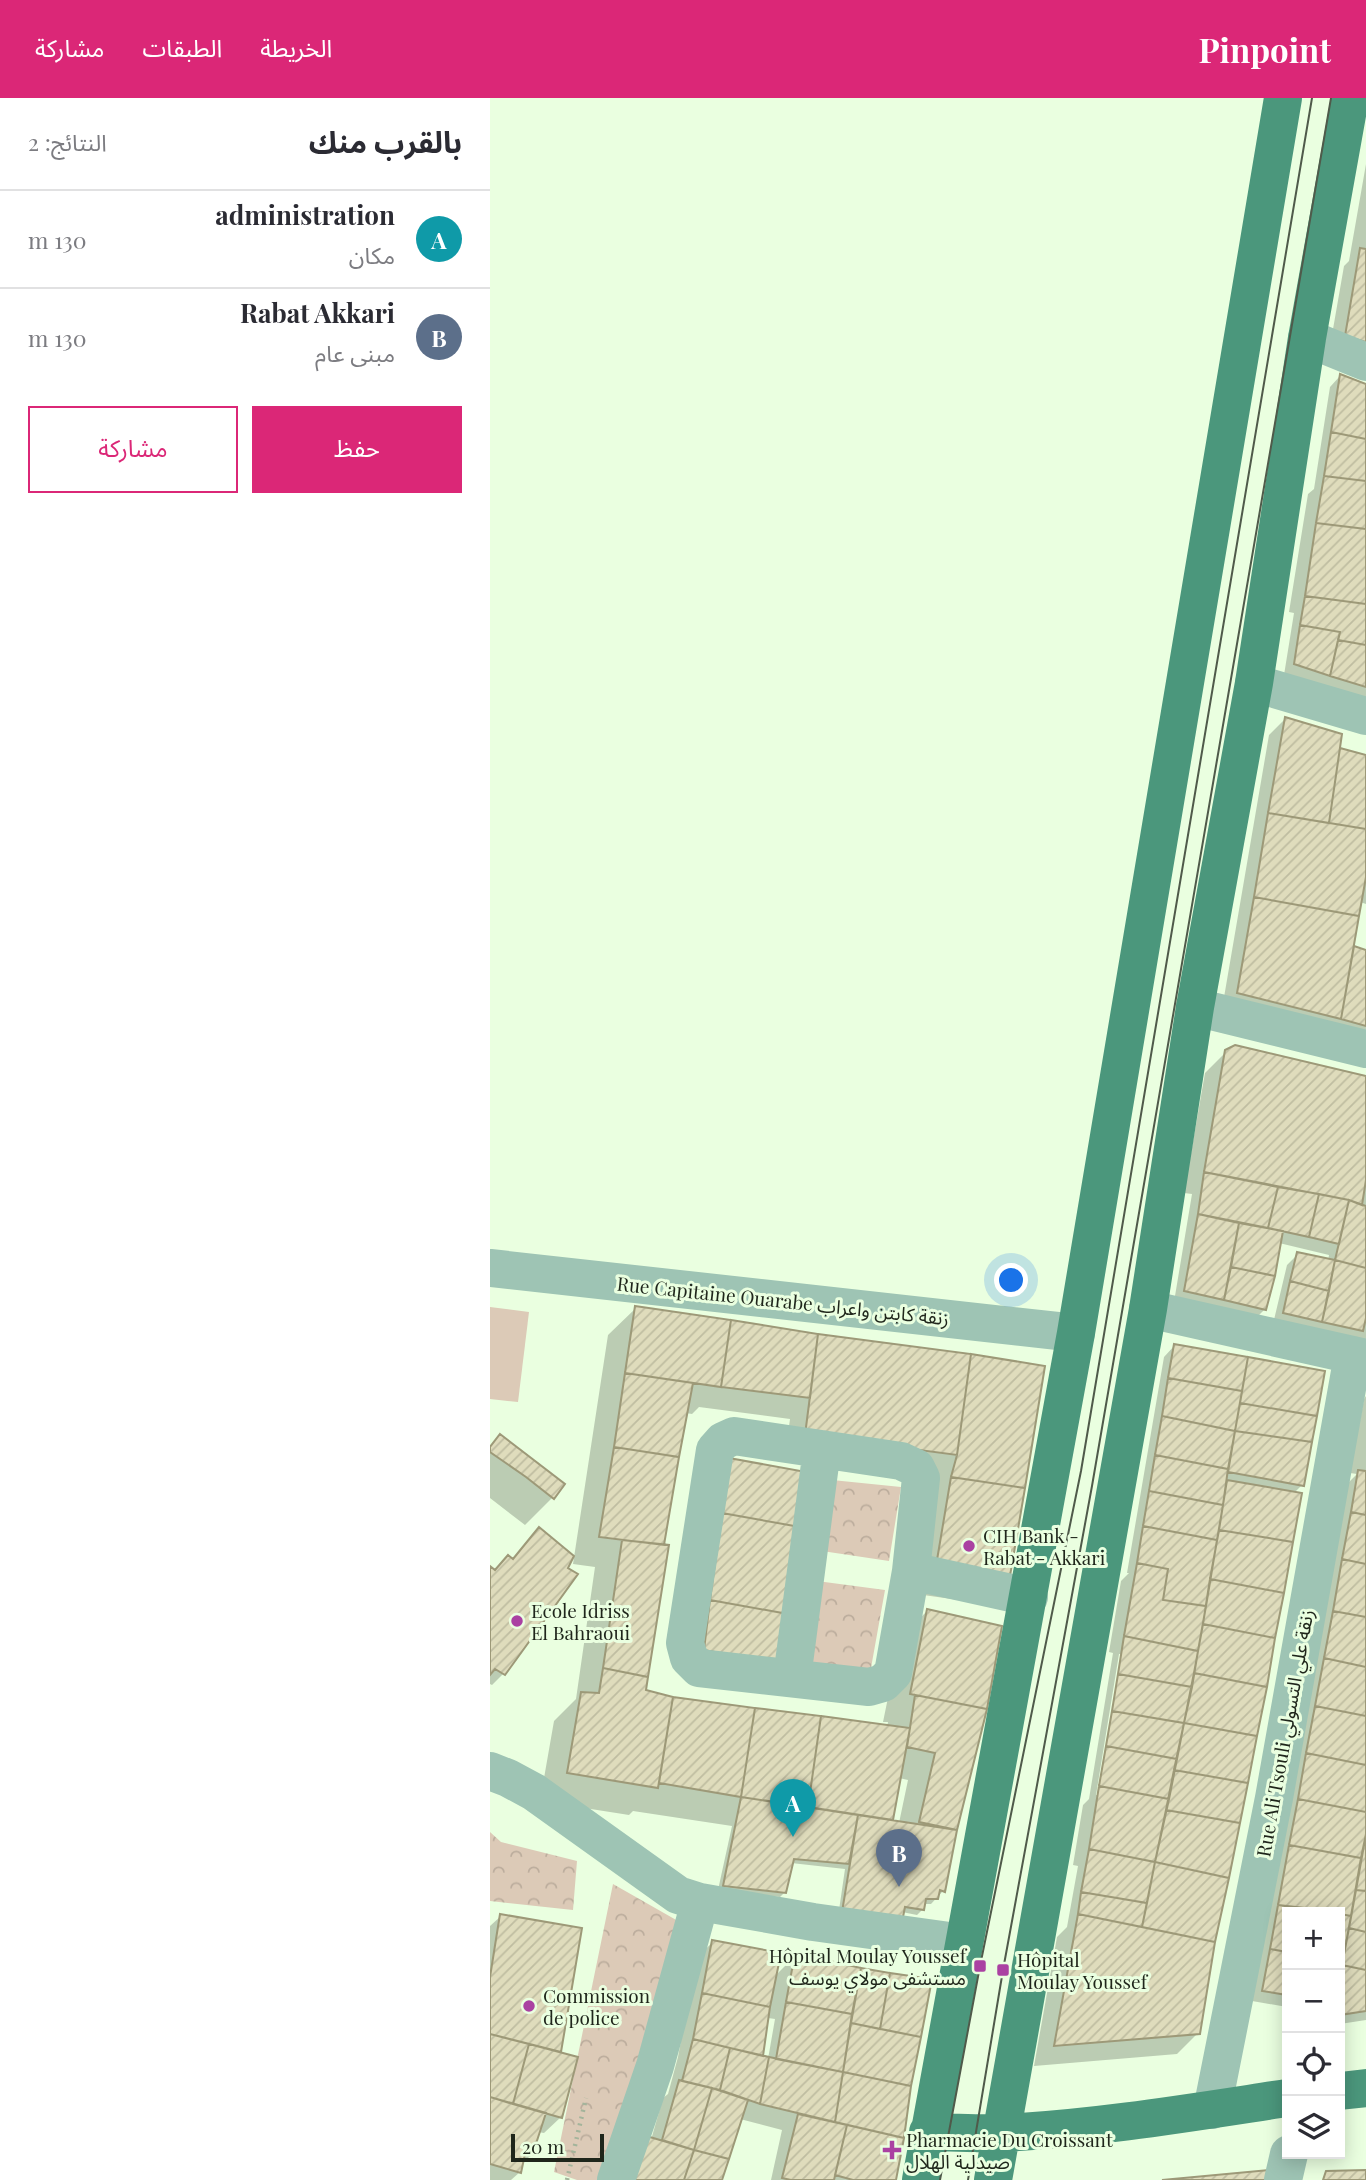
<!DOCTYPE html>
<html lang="ar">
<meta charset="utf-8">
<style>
body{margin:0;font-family:"Playfair Display","Noto Sans Arabic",serif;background:#f7f7f7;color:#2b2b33;direction:rtl}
.controls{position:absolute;right:21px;bottom:21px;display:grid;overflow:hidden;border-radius:0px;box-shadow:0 4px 18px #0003}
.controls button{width:63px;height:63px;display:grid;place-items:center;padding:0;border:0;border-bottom:2px solid #e1e1e2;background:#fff;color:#2b2b33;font:35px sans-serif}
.scale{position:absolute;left:21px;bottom:18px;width:93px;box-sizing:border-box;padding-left:7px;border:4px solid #1f261b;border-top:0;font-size:19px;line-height:24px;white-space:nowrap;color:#1f261b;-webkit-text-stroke:5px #eaffe0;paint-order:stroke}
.you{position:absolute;left:522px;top:1183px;width:24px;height:24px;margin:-18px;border:5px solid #fff;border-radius:50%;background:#1a73e8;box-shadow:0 0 0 10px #1a73e833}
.badge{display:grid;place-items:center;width:46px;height:46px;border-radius:50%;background:#db2777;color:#fff;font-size:23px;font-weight:700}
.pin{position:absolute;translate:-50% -58px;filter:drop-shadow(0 2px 4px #0008)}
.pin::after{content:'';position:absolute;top:37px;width:24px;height:21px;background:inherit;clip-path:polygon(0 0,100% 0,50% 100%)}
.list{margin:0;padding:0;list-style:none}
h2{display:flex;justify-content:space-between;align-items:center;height:91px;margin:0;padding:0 28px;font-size:30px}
h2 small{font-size:23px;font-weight:400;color:#7c7c81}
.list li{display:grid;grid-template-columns:46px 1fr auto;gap:21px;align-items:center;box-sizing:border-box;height:98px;padding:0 28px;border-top:2px solid #e1e1e2}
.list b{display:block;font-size:26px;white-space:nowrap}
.list p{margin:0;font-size:23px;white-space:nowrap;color:#7c7c81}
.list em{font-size:23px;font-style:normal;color:#7c7c81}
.actions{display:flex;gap:14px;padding:21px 28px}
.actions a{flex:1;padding:16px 0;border:2px solid #db2777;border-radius:0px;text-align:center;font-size:24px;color:#db2777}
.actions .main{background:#db2777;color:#fff}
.icon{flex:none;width:38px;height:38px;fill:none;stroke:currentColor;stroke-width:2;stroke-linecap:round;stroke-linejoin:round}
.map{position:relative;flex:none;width:876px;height:2082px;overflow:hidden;direction:ltr}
header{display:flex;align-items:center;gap:42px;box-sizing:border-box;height:98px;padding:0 35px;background:#db2777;color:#fff}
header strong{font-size:33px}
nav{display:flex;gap:38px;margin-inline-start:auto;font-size:24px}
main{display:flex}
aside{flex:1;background:#fff}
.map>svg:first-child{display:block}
.park{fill:url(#park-crowns)}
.pitch{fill:#dccab7}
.shadow{fill:#0003;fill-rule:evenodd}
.building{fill:url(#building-hatch);stroke:#9d9978;stroke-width:2}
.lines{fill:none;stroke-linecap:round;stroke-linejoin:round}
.path{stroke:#a3b49b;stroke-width:4.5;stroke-dasharray:2 5;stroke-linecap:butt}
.minor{stroke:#9ec4b4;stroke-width:38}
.major{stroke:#4b977c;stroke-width:38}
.tram{stroke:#4f5a4a;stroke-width:2}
.poi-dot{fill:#aa41a2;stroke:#eaffe0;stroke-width:2.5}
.labels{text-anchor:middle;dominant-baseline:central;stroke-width:6;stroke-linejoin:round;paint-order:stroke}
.street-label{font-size:19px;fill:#1f261b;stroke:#eaffe0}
.poi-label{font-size:19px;fill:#1f261b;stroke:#eaffe0;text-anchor:start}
</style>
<header>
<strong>Pinpoint</strong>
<nav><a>الخريطة</a><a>الطبقات</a><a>مشاركة</a></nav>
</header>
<main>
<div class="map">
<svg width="876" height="2082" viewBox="0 0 876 2082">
<defs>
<pattern id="park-crowns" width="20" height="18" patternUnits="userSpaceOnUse" patternTransform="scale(1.75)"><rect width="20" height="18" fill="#dccab7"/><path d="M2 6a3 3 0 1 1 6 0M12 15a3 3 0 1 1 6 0" fill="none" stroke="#bcad9d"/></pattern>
<pattern id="building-hatch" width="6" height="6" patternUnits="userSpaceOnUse" patternTransform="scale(1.75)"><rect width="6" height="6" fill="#dfdcbc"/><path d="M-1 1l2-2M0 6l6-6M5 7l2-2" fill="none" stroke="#bfbda1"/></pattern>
</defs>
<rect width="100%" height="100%" fill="#eaffe0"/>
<path class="park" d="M342,1382L411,1389L399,1463L332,1453Z
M327,1483L395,1492L379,1581L313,1573Z
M0,1734L11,1744L87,1763L83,1812L0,1803Z
M123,1786L195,1827L116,2082H87L64,2074Z"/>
<path class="pitch" d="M0,1209L39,1214L28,1304L0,1301Z"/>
<path class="shadow" d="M876,66V264L839,254L854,168L859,163Z
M850,278L876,288V604L794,577L804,515L799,514L818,396L824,391L840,289Z
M795,621L848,655L851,652L876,658V806L870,804L861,854L865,850L876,853V941L732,911L779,637Z
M736,954L876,980V1247L783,1226L797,1167L808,1156L838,1163L839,1157L789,1145L775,1211L764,1222L684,1204L702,1096L694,1095L715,975Z
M146,1210L481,1258L490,1505L419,1495L440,1386L295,1358L300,1321L209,1309L202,1316L196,1315L172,1448L154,1593L183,1600L397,1629L398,1624H393L410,1541L437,1513L510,1530L495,1611L465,1731L453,1793L441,1806H433V1811L427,1817L412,1814L348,1819L355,1771L301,1765L295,1794L290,1799L228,1792L242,1728L143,1713L139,1717L50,1703L64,1623L86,1601L105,1469L83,1466L118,1237ZM409,1680L418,1682L409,1725L401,1724Z
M685,1247L833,1275L812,1387L804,1395L708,1935L687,1956L544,1968L567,1839L577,1829L588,1768L583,1767L593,1707L599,1701L623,1555L619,1554L631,1483L639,1475H637L674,1259ZM629,1556H633L609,1697H606Z
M876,1298V1922L850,1926V1814H797V1909L762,1903L858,1385L867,1376L860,1375L874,1301Z
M0,1349L72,1386L62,1400L35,1427L0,1400Z
M22,1463L76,1470L85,1476L13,1576L2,1587L0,1586V1470L4,1474Z
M11,1818L90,1831L69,1955L71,2019L54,2035L48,2034L41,2057L31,2067L30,2074L21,2082H0V1828Z
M223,1844L286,1877L306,1857L370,1872L440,1883L419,1988L412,2040L403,2082H281L292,2032L250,2021L230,2082L161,2042L173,2000L178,1996L188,1959L206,1860ZM278,1920L285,1921L278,1961L271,1959Z"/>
<path class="building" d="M870,150L876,151V244L855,238Z
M850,276L876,286V341L841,334Z
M841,334L876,341V383L834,378Z
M834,378L876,383V431L826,425Z
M826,425L876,431V506L815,498Z
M815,498L876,506V547L848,542L850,534L810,527Z
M810,527L850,534L840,578L804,566Z
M848,542L876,547V589L840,578Z
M795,619L852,636L839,725L778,715Z
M850,650L876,657V731L839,725Z
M778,715L876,731V779L869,818L764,799Z
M764,799L869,818L851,921L747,895Z
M864,848L876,852V928L851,921Z
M745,947L876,978V1082L872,1107L859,1102L714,1074L735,952Z
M714,1074L788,1089L778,1130L708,1116Z
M788,1089L829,1096L819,1139L778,1130Z
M829,1096L859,1102L849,1146L819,1139Z
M859,1102L876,1108V1170L845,1162Z
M708,1116L749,1125L734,1202L694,1193Z
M749,1125L793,1133L785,1178L741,1169Z
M807,1154L845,1162L839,1193L800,1183Z
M845,1162L876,1170V1220L873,1233L832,1224Z
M741,1169L785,1178L776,1212L734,1202Z
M800,1183L839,1193L832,1224L793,1215Z
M145,1208L241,1222L231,1289L135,1275Z
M241,1222L328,1236L320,1300L231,1289Z
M328,1236L481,1256L467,1357L315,1337Z
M684,1246L758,1259L752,1293L678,1280Z
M481,1256L555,1268L535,1390L461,1379L467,1357Z
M758,1259L835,1273L827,1318L750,1305Z
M135,1275L203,1285L189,1359L124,1349Z
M678,1280L752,1293L745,1333L672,1318Z
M750,1305L827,1318L822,1344L745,1333Z
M672,1318L745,1333L738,1371L665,1357Z
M745,1333L822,1344L814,1388L738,1374Z
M10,1336L75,1386L64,1401L36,1379L0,1354V1349Z
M124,1349L189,1359L174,1447L109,1439Z
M665,1357L738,1371L733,1407L659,1393Z
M239,1360L316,1374L310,1429L232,1415Z
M868,1372L876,1373V1417L861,1414Z
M461,1379L535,1390L520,1478L446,1468Z
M737,1382L812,1395L803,1444L729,1432Z
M659,1393L733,1407L727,1442L653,1428Z
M861,1414L876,1417V1466L852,1461Z
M232,1415L310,1429L298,1516L220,1502Z
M653,1428L727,1442L716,1508L673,1502L678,1471L647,1465Z
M49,1429L84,1458L78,1470L88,1476L15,1577L5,1571L0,1577V1468L5,1472L18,1457L23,1461Z
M729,1432L803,1444L794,1495L720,1481Z
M132,1442L179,1447L158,1579L113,1570Z
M852,1461L876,1466V1519L843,1513Z
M647,1465L678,1471L673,1502L716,1508L708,1553L634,1538Z
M720,1481L794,1495L785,1540L713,1526Z
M220,1502L298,1516L291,1566L214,1552Z
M437,1511L512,1528L497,1611L420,1596Z
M843,1513L876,1519V1569L834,1560Z
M713,1526L785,1540L777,1589L704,1575Z
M634,1538L708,1553L702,1589L628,1576Z
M834,1560L876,1569V1618L825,1608Z
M113,1570L158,1579L156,1592L183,1599L168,1690L77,1675L91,1594L109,1595Z
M704,1575L777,1589L767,1638L694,1625Z
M628,1576L702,1589L694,1625L622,1613Z
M425,1597L497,1611L467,1732L429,1724L445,1655L417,1649Z
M183,1599L265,1610L251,1699L169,1685Z
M825,1608L876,1618V1667L816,1655Z
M265,1610L331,1618L318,1709L251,1699Z
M622,1613L694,1625L687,1661L616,1648Z
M331,1618L420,1630L403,1722L318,1709Z
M694,1625L767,1638L758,1685L684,1672Z
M616,1648L687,1661L679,1701L609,1688Z
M816,1655L876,1667V1714L808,1701Z
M684,1672L758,1685L750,1725L676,1712Z
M609,1688L679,1701L665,1764L599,1751Z
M251,1699L368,1717L359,1766L304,1761L296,1795L233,1788Z
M808,1701L876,1714V1736L871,1760L799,1747Z
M676,1712L750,1725L739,1780L665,1764Z
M368,1717L467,1732L455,1794L450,1792L448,1801H436L434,1812L415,1809L412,1824L352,1814Z
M876,1736V1793L866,1792Z
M799,1747L871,1760L861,1818L850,1816V1814L788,1807Z
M599,1751L665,1764L657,1805L591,1794Z
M665,1764L739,1780L725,1844L652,1829Z
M866,1792L876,1793V1834L859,1830Z
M591,1794L657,1805L652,1829L588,1816Z
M788,1807L837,1814H797V1854L780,1851Z
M10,1816L92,1830L71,1954L0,1936V1879Z
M588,1816L725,1844L710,1936L564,1948Z
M850,1816L861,1818L853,1862H850Z
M859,1830L876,1834V1872L852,1867Z
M222,1842L291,1855L280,1909L212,1895Z
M780,1851L797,1854V1897L772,1893Z
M305,1855L371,1870L362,1916L296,1904Z
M852,1867L876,1872V1913L850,1917V1879Z
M371,1870L400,1875L390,1931L361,1925Z
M400,1875L442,1881L431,1939L390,1931Z
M212,1895L280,1909L273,1958L203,1941Z
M296,1904L362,1916L353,1974L286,1961Z
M361,1925L431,1939L421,1988L353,1974Z
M0,1936L39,1946L23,2006L0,1999Z
M203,1941L240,1950L230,1992L192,1983Z
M39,1946L88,1959L72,2020L23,2006Z
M240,1950L279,1959L270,2006L230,1992Z
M279,1959L353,1974L345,2024L270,2006Z
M353,1974L421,1988L414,2040L345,2024Z
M189,1982L222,1990L204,2052L172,2042Z
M222,1990L258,2002L239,2061L204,2052Z
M0,1999L56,2015L42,2058L35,2056L31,2075L0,2066Z
M308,2016L357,2027L344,2082H301L292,2080Z
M357,2027L414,2040L406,2082H363L345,2077Z
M153,2037L204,2052L194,2082H140Z
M204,2052L239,2061L232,2082H194Z
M789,2071L787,2082H672Z
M876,2072V2082H833L836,2073Z"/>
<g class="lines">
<path class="path" d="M77,2082L96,2000"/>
<path class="minor" d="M817,240L876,264
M764,585L876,618
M705,909L876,951
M0,1170L586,1235
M658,1211L876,1260
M421,1473L403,1575L393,1585L379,1589L209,1570L199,1560L195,1545L225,1352L233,1343L244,1338L411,1363L426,1370L431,1380L421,1473L539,1499
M302,1580L332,1351
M0,1673L18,1680L44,1694L188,1797L210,1804L323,1824L474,1845
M722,2012L784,1700L863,1257
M126,2082L165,1968L210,1804
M793,2082L799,2056"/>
<path class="major" d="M850,1993L876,1990
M438,2034C463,2034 489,2036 514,2035C609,2030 704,2014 797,2000
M431,2082L586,1235L793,0
M503,2082L658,1211L705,909L764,585L817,240L860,0"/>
<path class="tram" d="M450,2082L490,1868L591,1373L822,0
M478,2082L513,1872L602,1388L841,0"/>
</g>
<g class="poi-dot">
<circle cx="479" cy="1448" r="7"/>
<circle cx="27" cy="1523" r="7"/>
<rect x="483" y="1861" width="14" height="14" rx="3.5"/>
<rect x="506" y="1865" width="14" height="14" rx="3.5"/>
<circle cx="39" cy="1908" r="7"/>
<path d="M398.5 2041.5h7v7h7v7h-7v7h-7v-7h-7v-7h7z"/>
</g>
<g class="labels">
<g class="street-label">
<text transform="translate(293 1202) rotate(6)">Rue Capitaine Ouarabe زنقة كابتن واعراب</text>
<text transform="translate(794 1635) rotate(-80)">Rue Ali Tsouli زنقة علي التسولي</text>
</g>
<g class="poi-label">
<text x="493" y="1437">CIH Bank -<tspan x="493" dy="22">Rabat - Akkari</tspan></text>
<text x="41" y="1512">Ecole Idriss<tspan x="41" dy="22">El Bahraoui</tspan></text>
<text x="476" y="1857" text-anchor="end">Hôpital Moulay Youssef<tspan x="476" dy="22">مستشفى مولاي يوسف</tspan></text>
<text x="527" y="1861">Hôpital<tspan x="527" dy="22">Moulay Youssef</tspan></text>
<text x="53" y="1897">Commission<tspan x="53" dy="22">de police</tspan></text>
<text x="416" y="2041">Pharmacie Du Croissant<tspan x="416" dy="22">صيدلية الهلال</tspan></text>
</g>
</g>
</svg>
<div class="controls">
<button>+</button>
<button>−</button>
<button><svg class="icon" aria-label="locate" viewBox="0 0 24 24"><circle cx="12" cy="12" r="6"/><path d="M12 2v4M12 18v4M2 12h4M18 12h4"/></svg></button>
<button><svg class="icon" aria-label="layers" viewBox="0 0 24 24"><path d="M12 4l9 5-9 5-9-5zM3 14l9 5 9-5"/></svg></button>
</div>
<div class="scale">20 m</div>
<div class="you"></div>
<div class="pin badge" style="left:303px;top:1739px;background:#0f9aa8">A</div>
<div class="pin badge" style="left:409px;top:1789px;background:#5c6f8a">B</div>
</div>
<aside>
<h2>بالقرب منك<small>النتائج: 2</small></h2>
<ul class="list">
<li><span class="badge" style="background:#0f9aa8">A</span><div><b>administration</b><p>مكان</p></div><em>130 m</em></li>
<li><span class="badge" style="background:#5c6f8a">B</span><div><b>Rabat Akkari</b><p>مبنى عام</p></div><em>130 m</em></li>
</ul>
<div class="actions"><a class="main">حفظ</a><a>مشاركة</a></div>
</aside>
</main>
